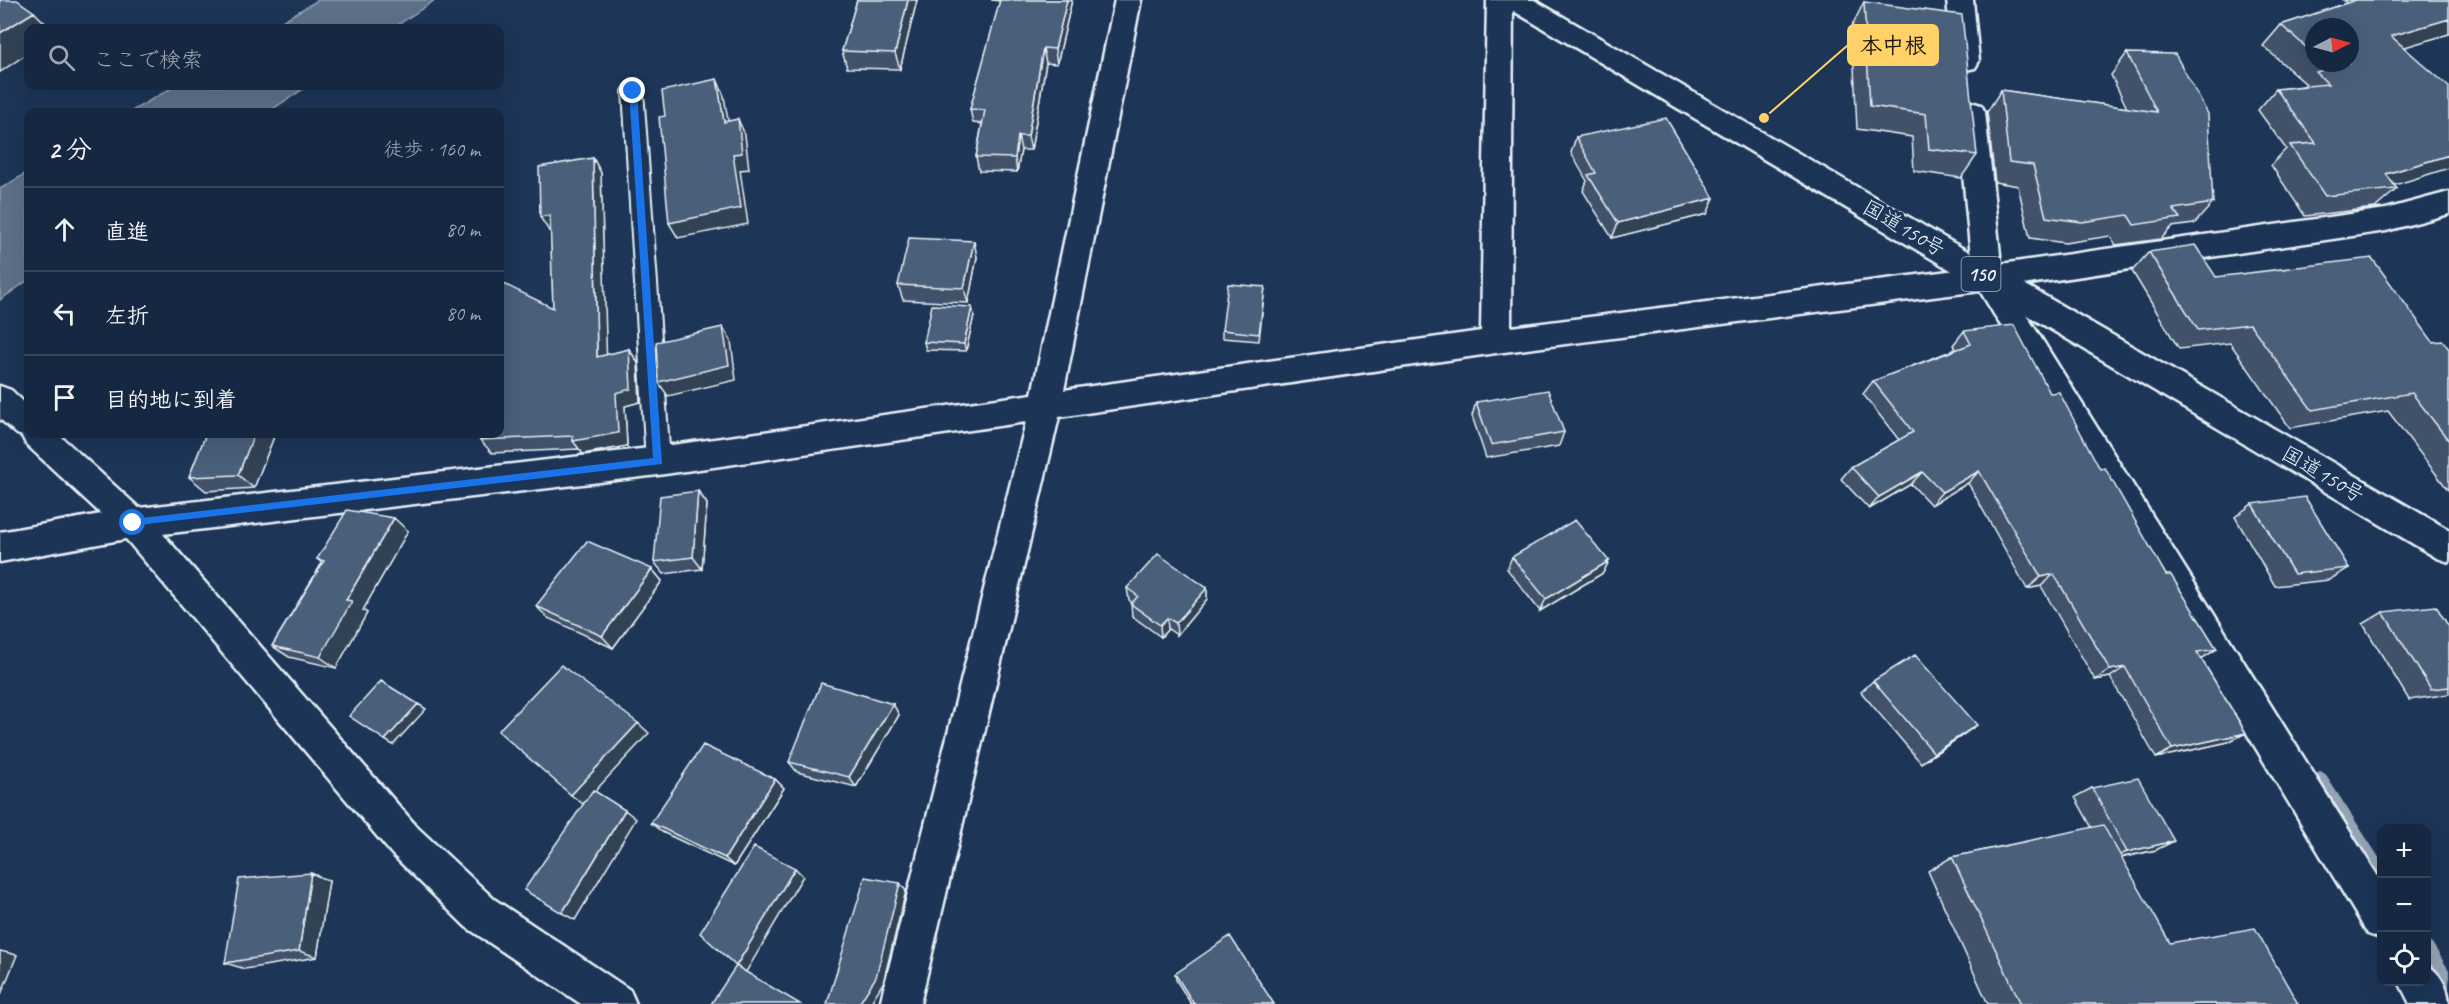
<!DOCTYPE html>
<html lang="ja">
<meta charset="utf-8">
<style>
body{margin:0;font-family:Caveat,"Klee One",sans-serif;background:#23344c;color:#f1f3f6}
.controls{position:absolute;right:18px;bottom:18px;display:grid;overflow:hidden;border-radius:12px;box-shadow:0 6px 24px #0002}
.controls button{width:54px;height:54px;display:grid;place-items:center;padding:0;border:0;border-bottom:2px solid #35445a;background:#162841;color:#f1f3f6;font:30px sans-serif}
.compass{position:absolute;left:2305px;top:18px;width:54px;height:54px;border-radius:50%;background:#162841;box-shadow:0 6px 24px #0002;rotate:84deg}
.stop{position:absolute;width:18px;height:18px;margin:-14px;border:4px solid #1a73e8;border-radius:50%;background:#fff}
.stop.end{background:#1a73e8;border-color:#fff;box-shadow:0 2px 6px #0008}
.list{margin:0;padding:0;list-style:none}
h2{display:flex;justify-content:space-between;align-items:center;height:78px;margin:0;padding:0 24px;font-size:26px}
h2 small{font-size:20px;font-weight:400;color:#9ea6b1}
.list li{display:grid;grid-template-columns:39px 1fr auto;gap:18px;align-items:center;box-sizing:border-box;height:84px;padding:0 24px;border-top:2px solid #35445a}
.list b{display:block;font-size:22px;white-space:nowrap}
.list em{font-size:20px;font-style:normal;color:#9ea6b1}
.icon{flex:none;width:33px;height:33px;fill:none;stroke:currentColor;stroke-width:2;stroke-linecap:round;stroke-linejoin:round}
.map{position:relative;flex:none;width:2449px;height:1004px;overflow:hidden}
.search{position:absolute;background:#162841;box-shadow:0 6px 24px #0002;left:24px;top:24px;width:480px;height:66px;display:flex;align-items:center;gap:15px;box-sizing:border-box;padding:0 21px;border-radius:12px;color:#9ea6b1;font-size:22px}
.panel{position:absolute;background:#162841;box-shadow:0 6px 24px #0002;left:24px;top:108px;width:480px;height:330px;border-radius:12px}
.map>svg:first-child{display:block}
.water{fill:#5d7089;stroke:#95a4b5;stroke-width:1.5}
.lines{fill:none;stroke-linecap:round;stroke-linejoin:round}
.stream{fill:#95a4b5;fill-rule:evenodd}
.service-casing{stroke:#e8f1f8;stroke-width:4}
.minor-casing{stroke:#e8f1f8;stroke-width:5}
.trunk-casing{stroke:#e8f1f8;stroke-width:5}
.service{fill:#1d3557;fill-rule:evenodd}
.minor{fill:#1d3557;fill-rule:evenodd}
.trunk{fill:#1d3557;fill-rule:evenodd}
.wall{fill:#3f5169;stroke:#e8f1f8;stroke-width:1.5;fill-rule:evenodd}
.shaded-wall{fill:#334255;stroke:#e8f1f8;stroke-width:1.5}
.building{fill:#495e7a;stroke:#e8f1f8;stroke-width:1.5}
.route{fill:#1a73e8}
.labels{text-anchor:middle;dominant-baseline:central;stroke-width:6;stroke-linejoin:round;paint-order:stroke}
.shield{fill:#1d3557;stroke:#abb9c8;stroke-width:1.5}
.shield-label{font-size:20px;font-weight:bold;fill:#e8f1f8}
.street-label{font-size:21px;fill:#e8f1f8;stroke:#1d3557}
.leader{fill:none;stroke:#ffd166;stroke-width:2}
.callout-dot{fill:#ffd166;stroke:#1d3557;stroke-width:2}
.callout{fill:#ffd166;stroke:#ffd166;stroke-width:2}
.callout-label{font-size:22px;text-anchor:middle;font-weight:bold;fill:#111}
</style>
<div class="map">
<svg width="2449" height="1004" viewBox="0 0 2449 1004">
<rect width="100%" height="100%" fill="#1d3557"/>
<filter id="ink" filterUnits="userSpaceOnUse"><feTurbulence type="fractalNoise" baseFrequency=".0167" numOctaves="2"/><feDisplacementMap in="SourceGraphic" scale="12" xChannelSelector="R" yChannelSelector="G"/><feConvolveMatrix kernelMatrix="1 2 1 2 8 2 1 2 1" color-interpolation-filters="sRGB"/></filter>
<g filter="url(#ink)">
<path class="water" d="M318,0H435L393,28H270Z
M175,86H308L268,112H130Z
M28,172V280L0,300V189Z"/>
<g class="lines">
<path class="stream" d="M2320,772L2325,774L2382,862V885L2376,883L2315,784L2312,779L2315,774Z
M2426,941L2432,943L2449,970V993C2430,985 2426,959 2426,941Z"/>
<defs>
<path id="service" d="M633,84L640,86L643,91L670,461L666,468L658,471L650,468L646,461L623,91L626,86Z"/>
<path id="minor" d="M1115,0H1141L1064,390L1481,331L1487,0H1513L1511,327L1972,268L1957,112L1961,105L1971,102L1981,105L1985,112L2001,264L2386,209L2449,192V214L2386,231L2009,287L2382,883V939L2368,934L1980,291L1496,353L1059,417L920,1004H880L1026,422L658,475L163,534L418,828L494,899L630,990L636,1004H581L466,927L392,854L126,539L0,562V532L101,514L26,444L22,436L17,434L0,419V386L11,390L28,406V434H58L139,508L658,447L1032,394Z
M1947,0H1973L1979,61L1975,68L1966,70L1957,68L1953,61Z
M2426,965C2440,971 2449,990 2449,1004H2410L2399,982H2426Z"/>
<path id="trunk" d="M1501,0H1534L2449,530V562L2437,558L1505,6Z"/>
</defs>
<use href="#service" class="service-casing"/>
<use href="#minor" class="minor-casing"/>
<use href="#trunk" class="trunk-casing"/>
<use href="#service" class="service"/>
<use href="#minor" class="minor"/>
<use href="#trunk" class="trunk"/>
</g>
<path class="wall" d="M857,0H917L900,69L847,68L842,51Z
M991,0H1072L1057,64L1046,63L1031,150H1021L1017,172L979,171L976,157L982,124L973,123L970,109L1000,1Z
M2343,0H2449V34L2404,47L2394,185L2397,189L2375,208L2305,216L2271,165L2286,149L2258,110L2276,89L2303,86L2306,84L2263,46L2281,25L2347,3ZM2314,27L2350,63H2314Z
M1864,2L1977,155L1961,178L1914,171L1912,137L1857,129L1852,26Z
M2127,53L2213,203L2194,224L2172,227L2161,239L2116,245L2110,236L2065,243L2030,238L2018,186L1995,182L1987,112L2001,90L2127,108L2111,75Z
M1576,137L1707,214L1612,238L1583,191L1587,181L1571,153Z
M593,158L601,173L606,355L629,349L638,363L640,402L625,406L627,446L583,454L579,449L492,453L480,440L553,308L551,231H549Z
M2149,252L2216,277L2433,342L2449,349V491L2388,411L2290,428L2230,343L2179,349L2132,271Z
M977,257L968,303L903,300L898,285Z
M1265,287L1259,341L1222,338V330Z
M974,315L966,351L926,350L924,342Z
M1964,331L2050,393L2100,469L2166,575L2217,649L2201,659L2246,733L2228,742L2156,758L2110,677L2095,680L2041,586L2027,589L1968,483L1931,505L1911,484L1869,509L1841,479L1851,467L1899,440L1863,394L1873,381L1956,349L1953,345Z
M1476,402L1564,432L1559,446L1486,458L1472,416Z
M206,434H275L254,488L206,491L189,477Z
M698,491L707,504L702,569L664,574L654,562Z
M2252,504L2349,568L2329,580L2275,586L2235,517Z
M408,531L363,610L367,613L336,668L289,657L272,646L322,563L317,559Z
M1512,557L1609,561L1603,573L1540,611L1507,569Z
M652,569L662,581L613,648L548,618L536,606Z
M1127,588H1207V599L1177,635L1168,629L1161,637L1132,616L1131,604L1132,603L1129,600Z
M2383,612L2449,627V694L2409,700L2363,624Z
M1873,681L1963,735L1921,763L1861,692Z
M893,704L899,715L856,787L797,772L789,762Z
M775,779L784,788L734,866L662,832L651,823Z
M2092,788L2156,850L2121,858L2170,943L2298,1004H1988L1928,871L1952,857L2092,828L2075,797Z
M329,881L317,957L245,969L225,963Z
M1175,974L1274,1004H1191L1176,980Z"/>
<path class="shaded-wall" d="M908,0H917L900,69L895,53Z
M1067,0H1072L1057,64L1055,49Z
M34,12L50,28H28V53L0,72V33Z
M2449,19V34L2371,57L2391,36Z
M1043,48L1046,63L1031,150L1028,136Z
M717,79L724,96L731,138L724,122Z
M738,119L745,135L749,169L740,170L748,224L678,238L669,223L733,154Z
M1018,136L1021,150L1017,172L1015,158Z
M2449,155V168L2376,191L2386,174Z
M593,158L601,173L607,370L597,357Z
M1714,198L1707,214L1612,238L1618,223Z
M550,215L560,229L549,231L540,217Z
M974,241L977,257L968,303L964,288Z
M972,307L974,315L966,351L964,344Z
M723,327L731,341L736,380L668,396L658,382Z
M629,349L638,363L640,402L625,406L627,446L583,454L573,441L616,393Z
M254,434H275L254,488L238,475Z
M1979,471L1968,483L1931,505L1942,492Z
M1922,472L1911,484L1869,509L1879,497Z
M698,491L707,504L702,569L693,557Z
M394,518L408,531L363,610L367,613L336,668L320,657L346,600Z
M1609,561L1603,573L1540,611L1546,599Z
M652,569L662,581L613,648L602,636Z
M2054,574L2041,586L2027,589L2041,577Z
M1207,588V599L1177,635L1176,623Z
M1167,618L1168,629L1161,637L1160,625Z
M2125,667L2110,677L2095,680L2110,670Z
M418,704L426,709L393,745L385,740Z
M893,704L899,715L856,787L849,777Z
M638,723L649,733L583,804L571,795Z
M1977,725L1963,735L1921,763L1934,753Z
M2246,733L2228,742L2156,758L2172,749Z
M775,779L784,788L734,866L725,858Z
M625,810L636,819L575,920L562,913Z
M2174,841L2156,850L2109,860L2127,852Z
M795,868L803,876L746,972L736,966Z
M311,873L329,881L317,957L299,951Z
M900,883L906,891L883,983L870,1004H859Z
M0,951L17,955L0,997Z"/>
<path class="building" d="M0,0H17L34,12L0,33Z
M857,0H908L895,53L842,51Z
M1000,0H1067L1055,49L1043,48L1028,136H1018L1015,158L976,157L985,110L970,109Z
M2356,0H2449V19L2391,36L2449,87V155L2386,174L2397,189L2325,196L2290,145L2316,143L2276,89L2328,84L2316,72L2330,68L2324,63H2350V27H2314V54L2281,25Z
M1864,2L1962,15L1977,155L1929,149L1926,114L1870,106Z
M2127,53L2175,54L2208,114L2213,203L2173,209L2180,218L2134,225L2128,215L2082,222L2046,217L2033,165L2009,162L2001,90L2157,112Z
M717,79L724,122L738,119L742,153L733,154L741,208L669,223L659,117L665,116L662,91Z
M1666,118L1714,198L1618,223L1588,175L1596,173L1576,137Z
M593,158L597,357L629,349L631,389L616,393L618,433L573,441V436L480,440L482,434H500V282L553,308L550,215L540,217L539,167Z
M909,238L974,241L964,288L898,285Z
M2195,245L2216,277L2372,258L2433,342L2443,341L2449,349V441L2412,393L2312,410L2250,324L2198,330L2149,252Z
M1228,284L1265,287L1259,334L1222,330Z
M932,305L972,307L964,344L924,342Z
M2014,325L2050,393L2059,392L2100,469L2105,468L2166,575H2171L2217,649L2197,652L2246,733L2172,749L2125,667L2110,670L2054,574L2041,577L1979,471L1942,492L1922,472L1879,497L1851,467L1913,432L1873,381L1971,344L1964,331Z
M723,327L729,365L658,382L656,342Z
M1548,390L1564,432L1491,445L1476,402Z
M206,434H254L238,475L189,477Z
M698,491L693,557L654,562L660,496Z
M2305,497L2349,568L2294,574L2252,504Z
M347,510L394,518L346,600L352,601L320,657L272,646L324,561L317,559Z
M1575,520L1609,561L1546,599L1512,557Z
M587,541L652,569L602,636L536,606Z
M1158,554L1207,588L1176,623L1167,618L1160,625L1131,604L1138,596L1127,588Z
M2436,606L2449,627V687L2431,689L2383,612Z
M1915,655L1977,725L1934,753L1873,681Z
M561,665L638,723L571,795L498,731Z
M381,681L418,704L385,740L349,716Z
M821,683L893,704L849,777L789,762Z
M703,745L775,779L725,858L651,823Z
M2138,778L2174,841L2127,852L2092,788Z
M593,790L625,810L562,913L524,890Z
M2103,825L2170,943L2255,928L2298,1004H2021L1952,857Z
M754,847L795,868L736,966L700,933Z
M311,873L299,951L225,963L239,879Z
M865,877L900,883L876,977L859,1004H827Z
M1230,936L1274,1004H1194L1175,974Z
M736,966L800,1004H711Z"/>
</g>
<path class="route" d="M633,88L637,91L662,464L130,526L128,523L133,519L653,458L629,91Z"/>
<g class="labels">
<rect class="shield" x="1961.5" y="257" width="39" height="34" rx="4.5"/>
<g class="shield-label">
<text x="1981" y="274">150</text>
</g>
<g class="street-label">
<text transform="translate(1904 228) rotate(30)">国道150号</text>
<text transform="translate(2323 474) rotate(30)">国道150号</text>
</g>
</g>
<path class="leader" d="M1764 118L1848 45"/>
<circle class="callout-dot" cx="1764" cy="118" r="6"/>
<rect class="callout" x="1848" y="25" width="90" height="40" rx="6"/>
<g class="callout-label">
<text x="1893" y="53">本中根</text>
</g>
</svg>
<div class="controls">
<button>+</button>
<button>−</button>
<button><svg class="icon" aria-label="locate" viewBox="0 0 24 24"><circle cx="12" cy="12" r="6"/><path d="M12 2v4M12 18v4M2 12h4M18 12h4"/></svg></button>
</div>
<svg class="compass" viewBox="-18 -18 36 36"><path d="M0-13l5 13h-10z" fill="#e53935"/><path d="M0 13l5-13h-10z" fill="#9ea6b1"/></svg>
<div class="stop" style="left:133px;top:523px"></div>
<div class="stop end" style="left:633px;top:91px"></div>
<div class="search"><svg class="icon" aria-label="search" viewBox="0 0 24 24"><circle cx="10" cy="10" r="6"/><path d="M15 15l6 6"/></svg>ここで検索</div>
<section class="panel">
<h2>2 分<small>徒歩 · 160 m</small></h2>
<ul class="list">
<li><svg class="icon" aria-label="ahead" viewBox="0 0 24 24"><path d="M12 20V5M6 11l6-6 6 6"/></svg><div><b>直進</b></div><em>80 m</em></li>
<li><svg class="icon" aria-label="left" viewBox="0 0 24 24"><path d="M17 20v-9H6M10 6l-5 5 5 5"/></svg><div><b>左折</b></div><em>80 m</em></li>
<li><svg class="icon" aria-label="arrive" viewBox="0 0 24 24"><path d="M6 21V4h12l-3 4 3 4H6"/></svg><div><b>目的地に到着</b></div></li>
</ul>
</section>
</div>
